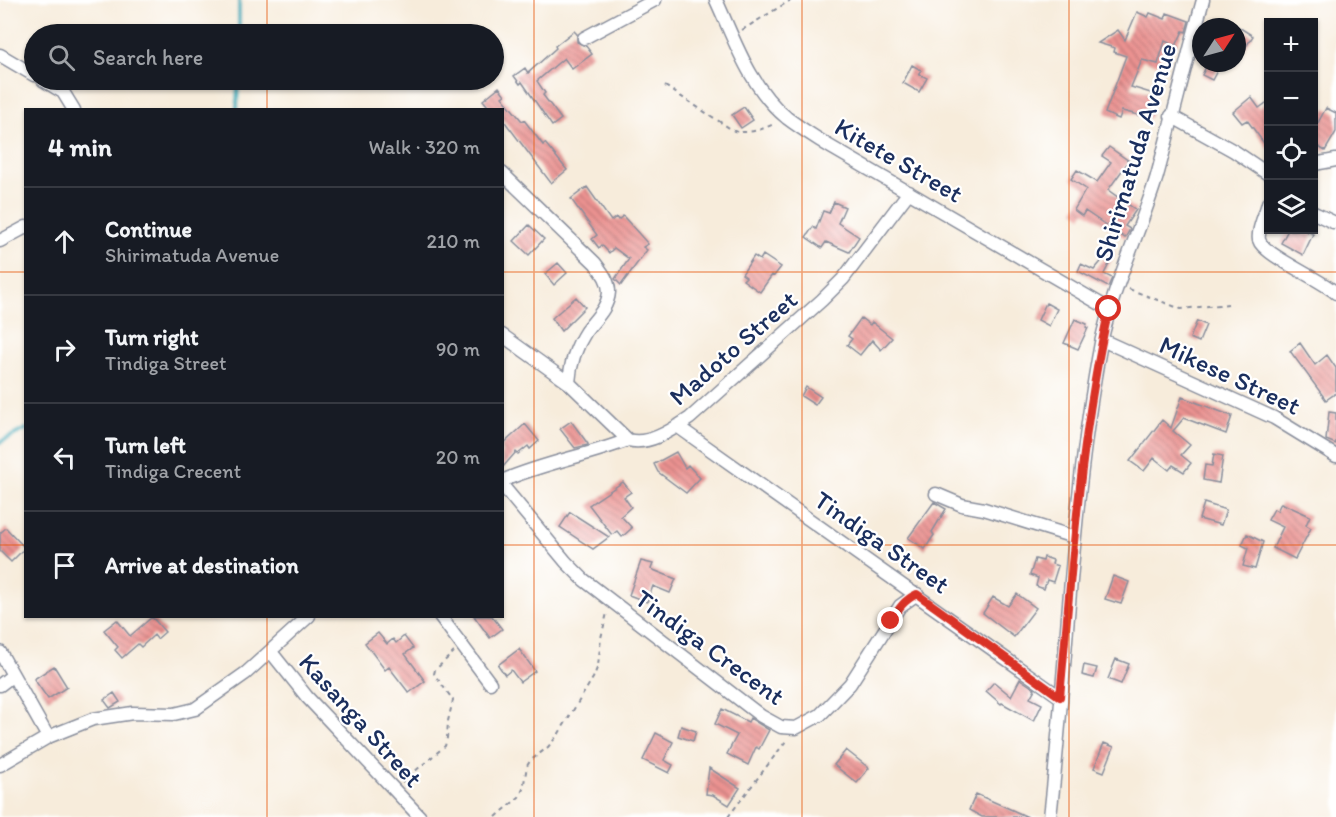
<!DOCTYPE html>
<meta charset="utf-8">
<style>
body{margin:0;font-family:Itim,sans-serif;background:#242831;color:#f1f3f6}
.controls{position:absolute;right:18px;top:18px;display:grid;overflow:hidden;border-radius:0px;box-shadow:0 2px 4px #0004}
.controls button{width:54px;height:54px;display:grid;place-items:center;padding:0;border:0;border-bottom:2px solid #363941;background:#171b24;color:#f1f3f6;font:30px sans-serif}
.compass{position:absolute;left:1192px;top:18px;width:54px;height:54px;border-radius:50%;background:#171b24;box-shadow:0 2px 4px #0004;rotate:54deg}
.stop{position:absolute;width:18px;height:18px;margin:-14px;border:4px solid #d93025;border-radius:50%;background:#fff}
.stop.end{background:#d93025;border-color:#fff;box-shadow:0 2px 6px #0008}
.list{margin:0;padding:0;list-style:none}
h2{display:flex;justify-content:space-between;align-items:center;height:78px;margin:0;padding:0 24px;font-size:26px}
h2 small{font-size:20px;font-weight:400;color:#9ea1a6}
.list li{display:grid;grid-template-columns:39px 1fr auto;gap:18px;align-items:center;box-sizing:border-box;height:108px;padding:0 24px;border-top:2px solid #363941}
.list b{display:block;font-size:22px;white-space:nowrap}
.list p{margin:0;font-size:20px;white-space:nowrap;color:#9ea1a6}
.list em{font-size:20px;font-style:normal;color:#9ea1a6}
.icon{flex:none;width:33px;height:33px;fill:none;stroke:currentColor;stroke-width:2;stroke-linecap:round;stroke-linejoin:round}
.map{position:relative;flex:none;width:1336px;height:817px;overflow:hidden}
.search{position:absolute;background:#171b24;box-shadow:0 2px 4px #0004;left:24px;top:24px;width:480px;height:66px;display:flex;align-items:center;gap:15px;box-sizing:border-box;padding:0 21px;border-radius:33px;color:#9ea1a6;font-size:22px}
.panel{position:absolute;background:#171b24;box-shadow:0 2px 4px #0004;left:24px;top:108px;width:480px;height:510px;border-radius:0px}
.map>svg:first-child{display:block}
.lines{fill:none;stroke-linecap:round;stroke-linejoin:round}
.stream{stroke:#3cabb9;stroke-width:4}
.building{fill:url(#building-back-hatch)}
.minor-casing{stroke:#898e9c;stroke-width:15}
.path{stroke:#898e9c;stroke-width:2;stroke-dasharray:4.5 4.5;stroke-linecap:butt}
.minor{stroke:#fff;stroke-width:12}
.route{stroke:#d93025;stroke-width:8}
.grid{fill:none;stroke:#e8590c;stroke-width:1.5;stroke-opacity:0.55}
.labels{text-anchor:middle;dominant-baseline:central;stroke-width:4.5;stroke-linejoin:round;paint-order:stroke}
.street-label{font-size:26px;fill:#1b2f5e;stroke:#fff}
</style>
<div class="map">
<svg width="1336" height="817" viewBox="0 0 1336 817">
<defs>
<pattern id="building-back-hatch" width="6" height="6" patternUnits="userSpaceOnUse" patternTransform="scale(1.5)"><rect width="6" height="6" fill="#eb9290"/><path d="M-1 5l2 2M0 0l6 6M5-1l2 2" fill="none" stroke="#be7879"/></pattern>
</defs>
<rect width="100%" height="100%" fill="#fff"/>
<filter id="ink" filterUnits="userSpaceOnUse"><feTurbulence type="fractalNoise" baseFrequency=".0167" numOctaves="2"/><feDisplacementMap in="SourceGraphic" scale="12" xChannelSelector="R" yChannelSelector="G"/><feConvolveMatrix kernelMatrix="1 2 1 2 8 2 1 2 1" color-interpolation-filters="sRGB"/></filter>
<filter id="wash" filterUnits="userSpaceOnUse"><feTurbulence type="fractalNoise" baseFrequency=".008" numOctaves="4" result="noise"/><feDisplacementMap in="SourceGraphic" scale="24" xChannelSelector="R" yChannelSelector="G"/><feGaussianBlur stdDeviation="1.35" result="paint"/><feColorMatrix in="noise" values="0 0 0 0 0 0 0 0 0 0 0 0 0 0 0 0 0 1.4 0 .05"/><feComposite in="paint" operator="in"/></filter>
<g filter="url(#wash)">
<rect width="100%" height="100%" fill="#f7ecdb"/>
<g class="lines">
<path class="stream" d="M239,34V0
M237,110L238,80
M0,442L26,429"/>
</g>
<g id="blocks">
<path class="building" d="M1137,12L1148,17L1150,13L1165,19L1167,13L1189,21L1186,32L1183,31L1176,46L1165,41L1158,64L1142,60L1131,87L1154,94L1150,118L1122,111L1119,119L1105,113L1126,56L1114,52L1115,48L1098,43L1118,30L1125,40Z
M1237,26L1253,36L1237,60Z
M574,31L577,34V42L586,46L592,54L572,69L564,58L537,81L545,93L543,95L561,119L552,126L522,82L520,84L514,76L525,68L528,73L556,48L555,46Z
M1208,63L1219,67L1212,80L1202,75Z
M912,65L921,70L919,74L927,78L919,92L903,83Z
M499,87L505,95L502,97L522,121L524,120L543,145L545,143L567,170L551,183L502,118V110H491L483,100Z
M1251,97L1259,108L1269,101V150L1247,120L1242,123L1233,112Z
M744,107L753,120L741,128L732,115Z
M1326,108L1336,113V132L1325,151L1314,144V130Z
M1109,147L1129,161L1108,190L1136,210L1125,226L1130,229L1125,238L1085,211L1082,216L1074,210L1086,189L1071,179L1077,170L1097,182L1111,162L1102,156Z
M587,187L611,221L616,217L618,220L623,216L648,244L643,247L647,250L621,285L615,279L629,259L614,248L609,253L602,245L599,248L592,239L597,235L571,199Z
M834,202L845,207L838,223L859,237L849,252L826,242L822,248L806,237L813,227L816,229L823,211L829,213Z
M529,225L544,239L529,255L514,241Z
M1288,230H1304L1313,234L1303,255L1281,243Z
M1111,250L1115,253L1104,274L1112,278L1108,287L1078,271L1081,264L1094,270Z
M763,255L781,267L774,276L772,275L760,292L743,280L746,277L742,274L754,256L760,260Z
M558,263L567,273L554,285L545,274Z
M576,297L585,307L561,331L552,318Z
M1046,303L1057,309L1049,326L1038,320Z
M861,318L870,325L872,322L892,338L881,350L872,340L860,355L847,345L852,339L848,336Z
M1075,319L1087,324L1086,327L1088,328L1078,349L1064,343Z
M1197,321L1206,325L1199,342L1190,338Z
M1300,343L1315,365L1327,355L1336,368V393L1326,400L1290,351Z
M806,387L821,397L815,405L801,396Z
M1182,397L1232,416L1226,434L1184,418L1173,431L1190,445L1181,455L1191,463L1184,472L1173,465L1169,470L1154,458L1144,471L1130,461L1162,420L1171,428Z
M1329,412L1336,413V444L1326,440Z
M571,421L588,444V445L575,448L560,429Z
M525,424L539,441L530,449L528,446L518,454L516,452L502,468V445Z
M676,452L685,468L688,465L700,478L686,493L658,472L654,464Z
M1214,454L1223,456L1219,483L1203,480L1205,465L1212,466Z
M623,482L631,492L624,497L631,507L621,516L632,528L622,537L617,531L612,535L589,505Z
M934,502L946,509L932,532L934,535L925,549L908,538Z
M1204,503L1226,510L1221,525L1199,519Z
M1281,503L1310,516L1306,525L1311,528L1295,559L1273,548L1283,527L1268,520L1274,509L1277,511Z
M570,512L609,537L593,549L560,527Z
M6,528L25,548L11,562L0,551V533Z
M1247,534L1263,542L1255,569L1243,566L1248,548L1242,545Z
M1044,557L1053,560L1052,564L1058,566L1053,582L1047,580L1044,589L1036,586L1038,578L1030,575L1035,559L1043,561Z
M641,561L653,564L651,569L676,579L670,593L653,586L647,602L629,595Z
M1113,576L1129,582L1121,604L1105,599Z
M1017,594L1036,608L1014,637L983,613L993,597L1008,606Z
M474,616H492L502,629L490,638Z
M152,617L165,632L157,639L154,635L141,647L138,644L122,658L115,650L118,647L104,630L117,620L130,636Z
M378,633L387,644L393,639L396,643L404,636L413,648L405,654L425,681L409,693L389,667L385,670L365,643Z
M519,649L535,671L520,682L511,670L505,675L498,665Z
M1116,659L1129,664L1121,684L1108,679Z
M1084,665L1097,668L1094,678L1082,675Z
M54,666L67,687L48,699L34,679Z
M1020,679L1035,689L1030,698L1042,704L1034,721L1002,703L1001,704L986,691L994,682L1011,696Z
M114,693L120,702L110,708L104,700Z
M722,709L748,722L750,718L769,730L759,749L756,747L748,765L727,754L737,735L715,724Z
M681,726L696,731L693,741L678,736Z
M656,733L673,742L664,760L673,765L669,773L643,760Z
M1104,743L1114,747L1104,772L1094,768Z
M846,750L869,768L857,783L834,765Z
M709,768L740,788L729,805L713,795L706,794Z
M976,794L1028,817H982L969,810Z"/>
</g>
</g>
<g filter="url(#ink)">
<use href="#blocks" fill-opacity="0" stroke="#898e9c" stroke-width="1.5"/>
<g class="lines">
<defs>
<path id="minor" d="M716,0C735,41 750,88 787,118C800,128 815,137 829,146L1109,309
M584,38L655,0
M0,55L34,75
M43,80L63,92L74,110
M1171,116L1234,151L1268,174
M1314,164L1336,160
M502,173L595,263C601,271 609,280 609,292C608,308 595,319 586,331C575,348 570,364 569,383
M1268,203C1266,213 1257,230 1259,240C1263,255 1321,279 1336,293
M1314,213L1333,222
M0,241L26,227
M502,335L569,383L628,440C649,446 673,429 690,418L822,300L843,279L909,192
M1102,340L1274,418L1336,456
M677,426L1060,697
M502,481C543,463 587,456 628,440
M502,485L566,562L584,580L761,716L781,727L796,728L820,715L850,684L900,606L917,594
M936,494L962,505L984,509L1074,537
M440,616L490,683
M0,652L48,737
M271,652L307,697L420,817
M0,685L13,675
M0,765L48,737L93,719L133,713L174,714L195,709L246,673L309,616
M1050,817C1068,659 1071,500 1101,343C1113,286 1140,232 1157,176C1173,117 1187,58 1203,0"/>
</defs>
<use href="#minor" class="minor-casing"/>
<path class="path" d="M742,30L791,0
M665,86L734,131C750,134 761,130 776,123
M1129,289L1181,309L1228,304
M402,782L445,746L447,738L448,721L453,700L434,674L435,670L454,652
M496,817L519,797L523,789L527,766L530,761L548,747L558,735L593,678L598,666L601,638L607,613
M728,817L786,741"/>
<use href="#minor" class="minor"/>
</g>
</g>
<g class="lines" filter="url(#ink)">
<path class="route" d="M891,621C899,608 904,600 917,594L1060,697C1072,567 1080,437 1109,309"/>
</g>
<path class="grid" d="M267,0V34M534,0V817M802,0V817M1069,0V817M267,80V110M0,272H26M502,272H1336M0,545H26M502,545H1336M267,616V817"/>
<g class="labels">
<g class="street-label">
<text transform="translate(1135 152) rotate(-73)">Shirimatuda Avenue</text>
<text transform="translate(899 160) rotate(30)">Kitete Street</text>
<text transform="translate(733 348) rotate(-41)">Madoto Street</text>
<text transform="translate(1230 375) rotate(25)">Mikese Street</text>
<text transform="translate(882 542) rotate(35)">Tindiga Street</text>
<text transform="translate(710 647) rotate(36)">Tindiga Crecent</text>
<text transform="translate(361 720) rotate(48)">Kasanga Street</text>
</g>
</g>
</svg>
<div class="controls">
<button>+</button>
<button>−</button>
<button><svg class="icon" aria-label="locate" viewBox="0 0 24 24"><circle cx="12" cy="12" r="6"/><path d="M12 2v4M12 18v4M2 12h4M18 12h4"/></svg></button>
<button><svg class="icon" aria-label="layers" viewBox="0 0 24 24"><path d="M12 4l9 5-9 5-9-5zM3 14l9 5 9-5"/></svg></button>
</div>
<svg class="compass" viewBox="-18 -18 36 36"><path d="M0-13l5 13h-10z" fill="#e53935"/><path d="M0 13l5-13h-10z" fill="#9ea1a6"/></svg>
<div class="stop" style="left:1109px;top:309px"></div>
<div class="stop end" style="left:891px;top:621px"></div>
<div class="search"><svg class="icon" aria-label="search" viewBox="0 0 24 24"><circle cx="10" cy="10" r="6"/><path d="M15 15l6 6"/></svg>Search here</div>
<section class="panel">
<h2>4 min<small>Walk · 320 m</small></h2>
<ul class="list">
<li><svg class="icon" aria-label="ahead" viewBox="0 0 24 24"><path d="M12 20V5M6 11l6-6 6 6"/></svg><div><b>Continue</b><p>Shirimatuda Avenue</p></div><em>210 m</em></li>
<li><svg class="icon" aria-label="right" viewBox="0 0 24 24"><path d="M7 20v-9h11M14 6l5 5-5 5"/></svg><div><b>Turn right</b><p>Tindiga Street</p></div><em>90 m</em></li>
<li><svg class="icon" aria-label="left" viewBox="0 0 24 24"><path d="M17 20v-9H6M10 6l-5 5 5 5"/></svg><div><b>Turn left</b><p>Tindiga Crecent</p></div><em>20 m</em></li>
<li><svg class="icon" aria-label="arrive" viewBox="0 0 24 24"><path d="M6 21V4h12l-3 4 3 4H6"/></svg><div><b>Arrive at destination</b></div></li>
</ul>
</section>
</div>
